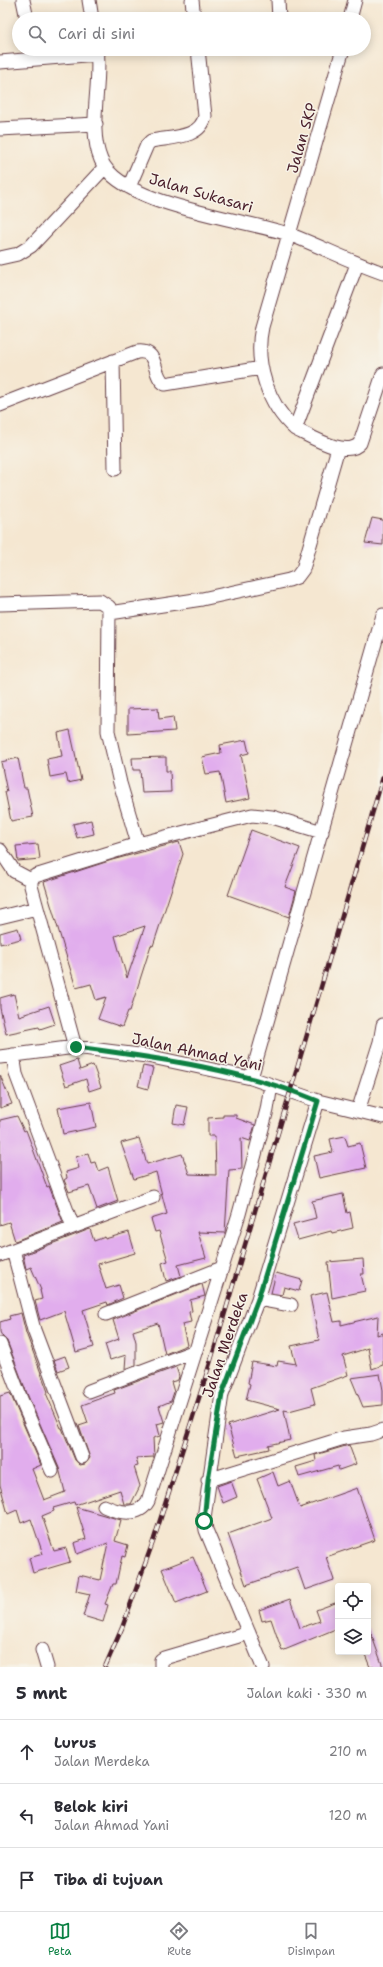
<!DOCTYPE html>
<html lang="id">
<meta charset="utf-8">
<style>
body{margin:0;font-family:"Shantell Sans",sans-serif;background:#f7f7f7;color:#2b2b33}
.controls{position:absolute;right:12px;bottom:12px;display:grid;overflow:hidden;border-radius:4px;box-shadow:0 2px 10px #0003}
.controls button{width:36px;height:36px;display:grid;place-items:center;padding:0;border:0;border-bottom:1px solid #e1e1e2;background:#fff;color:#2b2b33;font:20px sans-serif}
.stop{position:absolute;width:12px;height:12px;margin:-9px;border:3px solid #0b8043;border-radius:50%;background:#fff}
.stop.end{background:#0b8043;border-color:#fff;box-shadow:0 1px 4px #0008}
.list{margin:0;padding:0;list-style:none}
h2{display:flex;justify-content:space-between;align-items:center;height:52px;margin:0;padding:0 16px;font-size:17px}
h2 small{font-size:13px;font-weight:400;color:#7c7c81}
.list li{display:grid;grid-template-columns:26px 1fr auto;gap:12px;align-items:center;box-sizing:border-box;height:64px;padding:0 16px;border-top:1px solid #e1e1e2}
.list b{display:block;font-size:15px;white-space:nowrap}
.list p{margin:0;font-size:13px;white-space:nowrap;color:#7c7c81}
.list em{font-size:13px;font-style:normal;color:#7c7c81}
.icon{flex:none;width:22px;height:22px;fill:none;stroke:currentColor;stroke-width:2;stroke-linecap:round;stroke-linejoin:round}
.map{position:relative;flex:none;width:383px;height:1667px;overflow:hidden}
.search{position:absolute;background:#fff;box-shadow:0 2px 10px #0003;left:12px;right:12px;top:12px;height:44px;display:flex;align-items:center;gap:10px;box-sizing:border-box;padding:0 14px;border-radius:22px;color:#7c7c81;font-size:15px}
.sheet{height:244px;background:#fff}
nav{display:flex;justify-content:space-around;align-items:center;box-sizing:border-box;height:56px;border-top:1px solid #e1e1e2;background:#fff;font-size:11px;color:#7c7c81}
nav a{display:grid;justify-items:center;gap:2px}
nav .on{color:#0b8043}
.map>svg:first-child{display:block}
.building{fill:#e1aded;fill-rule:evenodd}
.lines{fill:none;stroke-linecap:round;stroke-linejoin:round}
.minor-casing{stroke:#643d44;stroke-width:15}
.minor{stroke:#fff;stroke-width:13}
.rail-casing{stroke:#4a1f2b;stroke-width:4.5}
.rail{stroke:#f7f3e8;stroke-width:3;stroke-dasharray:9;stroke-linecap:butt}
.route{stroke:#0b8043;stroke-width:5}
.labels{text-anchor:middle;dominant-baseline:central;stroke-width:3;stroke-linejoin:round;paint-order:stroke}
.street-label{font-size:15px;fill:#4a1f2b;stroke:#f7f3e8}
</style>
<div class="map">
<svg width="383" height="1667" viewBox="0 0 383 1667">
<rect width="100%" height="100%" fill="#f7f3e8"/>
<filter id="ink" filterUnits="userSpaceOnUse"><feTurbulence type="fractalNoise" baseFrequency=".025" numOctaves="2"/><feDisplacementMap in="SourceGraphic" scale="8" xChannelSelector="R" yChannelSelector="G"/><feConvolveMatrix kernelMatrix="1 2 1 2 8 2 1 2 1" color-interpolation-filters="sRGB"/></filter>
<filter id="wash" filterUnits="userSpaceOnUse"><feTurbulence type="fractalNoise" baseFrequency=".012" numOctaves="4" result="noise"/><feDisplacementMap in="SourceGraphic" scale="16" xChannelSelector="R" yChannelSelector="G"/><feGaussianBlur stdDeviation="0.9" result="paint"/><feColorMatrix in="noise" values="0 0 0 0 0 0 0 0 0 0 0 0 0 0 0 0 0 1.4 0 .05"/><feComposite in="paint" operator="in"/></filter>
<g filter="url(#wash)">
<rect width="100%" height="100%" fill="#f5e7d1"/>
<g id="blocks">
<path class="building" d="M372,518L383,520V545L365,543Z
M158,708L159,719L173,717L175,731L128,734V709Z
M70,730L81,780L68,783L66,774L50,777L47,759L62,756L58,733Z
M246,740L249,753L241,755L250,798L226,803L220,772L206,774L202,757L221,753L220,745Z
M166,757V771H170L171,792L142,793L140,770H133L132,758Z
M18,758L24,788H27L33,817L11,821L5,792H7L1,762Z
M91,820L94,834L77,838L73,824Z
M251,830L300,848L285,887L296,891L289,917L228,895Z
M179,842L183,854L153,946L151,945L130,1011H128L122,1027L98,1019L106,997L96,1000L91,984L76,988L44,882L112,860ZM145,926L127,978L115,936Z
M38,844L40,859L18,861L16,846Z
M18,928L21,939L0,944V933Z
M14,994L19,1016L49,1006L55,1024L40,1029L39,1027L6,1034L0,1008V998Z
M77,1060L80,1070L93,1065L101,1087L89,1091L86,1079L66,1086L59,1066Z
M143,1066L153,1068L148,1089L138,1086Z
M0,1075L12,1104L0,1108Z
M91,1102L96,1127L63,1134L58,1108Z
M176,1105L188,1107L184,1125L173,1123Z
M223,1115H236V1118L255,1125L250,1141L241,1138L242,1169L229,1170L225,1233L198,1232L206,1258L178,1265L181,1276L166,1281L162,1263L168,1261L159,1231L155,1232L151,1219L167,1214L156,1172L134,1179L121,1143L139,1138L147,1164L182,1154L189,1174L216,1175L215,1136H208V1118L223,1117Z
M17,1116L24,1131L26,1130L47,1187L49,1186L63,1222L15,1241L9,1222L0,1225V1120Z
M345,1136L348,1146L360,1143L366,1168L319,1178L314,1156L333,1152L330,1139Z
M88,1153L91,1163L95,1162L98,1171L108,1167L118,1201L97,1209L89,1186L69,1192L64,1180L67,1178L66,1172L79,1168L76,1157Z
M343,1194L347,1213L350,1212L353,1228L332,1233L331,1231L298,1240L293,1224L316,1218L312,1201Z
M90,1229L94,1241L105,1237V1239L129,1232L135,1253L98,1264L106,1289L119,1285L123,1298L108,1305L107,1302L83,1310L94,1347L76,1352L64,1311L40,1320L35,1301L42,1299L40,1290H41L31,1267L26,1269L23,1255Z
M363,1259L364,1274H361L365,1291L332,1298L328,1262Z
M276,1273L302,1280L299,1291L284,1287L282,1295L271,1293Z
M202,1284L205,1296L190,1300L192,1311L189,1312L191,1322L182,1324L187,1345L165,1354L158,1323L133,1331L136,1342V1365L125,1369L126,1355L110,1360L105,1344L119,1339L113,1320Z
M327,1292L334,1322L341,1321V1325L378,1316L377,1335L383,1333V1365L372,1369L368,1348L343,1356L348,1375L311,1388L315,1404L289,1411L284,1410L290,1440L268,1445L269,1449L237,1456L228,1425L280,1409L246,1400L250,1384L248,1383L252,1362L277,1366L278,1361L296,1364L291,1346L319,1340L310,1296Z
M21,1313L26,1333L48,1392L46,1393L61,1428H62L75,1460L80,1465L85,1464L90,1458L79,1426L88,1423L82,1405L115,1393L114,1390L176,1367L179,1376L178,1380L171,1382L174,1392L171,1401L159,1406L164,1422L157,1424L160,1436L153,1438L154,1457L136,1458L138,1466L134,1467L140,1486L131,1504H124L120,1490L75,1505L74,1502L53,1508L54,1511L42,1516L54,1551L66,1548L70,1562L33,1573L29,1558L43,1554L31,1519L21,1523L17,1510L8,1514L0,1485V1396L10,1393L41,1465L32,1469L44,1500L65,1492L59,1468L28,1396L7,1341L2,1336L0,1332V1322L10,1319L9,1316Z
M65,1356L69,1367L58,1371L54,1360Z
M380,1374L383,1390V1405L363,1407L351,1378Z
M349,1445L356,1464L339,1470L338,1466L299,1477L296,1467L316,1461L315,1455Z
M273,1472L278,1486L290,1481L300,1508L357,1488L375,1540L326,1557L334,1580L305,1590L297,1567L246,1585L228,1534L272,1518L257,1479Z
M231,1481L237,1497L223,1503L217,1486Z
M76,1507L121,1520L115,1541L128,1545L125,1557L122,1556L116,1584H113L105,1604L108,1605L103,1622L83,1616L90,1594L76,1591L79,1575L100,1580L108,1543L77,1554L74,1543L86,1539Z
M193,1557L207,1591L176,1603L162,1569Z
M290,1599L300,1628L320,1621L316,1610L338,1602V1628L282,1651L271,1619L262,1621L259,1610Z
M368,1628H369L383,1667H370L364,1652H368Z"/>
</g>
</g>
<g filter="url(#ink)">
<use href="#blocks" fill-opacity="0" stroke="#643d44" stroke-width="1"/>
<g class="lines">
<defs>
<path id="minor" d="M23,0L27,19
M89,0L92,19
M192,0L194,19
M278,0L279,19
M350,19L355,0
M97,49C102,84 87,127 101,160C120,206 246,219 291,235C322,247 351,262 383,273
M343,49L262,327C254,363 268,405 295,429C310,436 347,459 360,443L383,374
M0,62L98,54
M0,129L96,124
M129,187L147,145L151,141C169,137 201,139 205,116L198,49
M0,258L18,254L31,246L105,167
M113,361L115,469
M0,405L137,352C160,349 151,375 165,384L262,368
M295,429L357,264
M0,604L100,601L109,607L108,731L120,783L138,844
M110,613L202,599L289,580L297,577L303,569L338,448
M0,850L14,871L31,880V886L75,1047
M31,880L35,876L138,844L252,815L272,817L322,832
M0,917L37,908
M0,1057L75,1047L147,1056L251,1078L318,1101L383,1117
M251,1078L383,615
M358,1111L380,1042L383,1025
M73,1227L153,1197
M13,1250L34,1330L82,1457
M0,1255L73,1227L16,1074L13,1055
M258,1299L291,1305
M106,1314L222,1268L239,1214L267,1110L271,1085
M0,1344L21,1399L52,1471
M89,1391L195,1351
M208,1480L344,1438L371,1434L383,1430
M104,1506C119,1513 139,1517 148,1501L222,1268
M42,1650L47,1667
M161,1667V1660L164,1658L249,1633
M263,1667L206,1530L204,1518L222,1394L258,1299L318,1101"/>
</defs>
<use href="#minor" class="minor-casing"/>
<use href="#minor" class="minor"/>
<defs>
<path id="rail" d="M105,1667L122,1628L154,1539L211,1360L383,777"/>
</defs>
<use href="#rail" class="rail-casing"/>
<use href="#rail" class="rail"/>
</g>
</g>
<g class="lines" filter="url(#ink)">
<path class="route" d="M76,1047C157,1058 242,1069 318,1101L258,1299L222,1394L208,1480L204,1521"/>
</g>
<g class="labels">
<g class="street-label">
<text transform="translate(302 138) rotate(-74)">Jalan SKP</text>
<text transform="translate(201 193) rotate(16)">Jalan Sukasari</text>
<text transform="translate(197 1052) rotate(12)">Jalan Ahmad Yani</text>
<text transform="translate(225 1345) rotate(-71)">Jalan Merdeka</text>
</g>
</g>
</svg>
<div class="controls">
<button><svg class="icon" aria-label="locate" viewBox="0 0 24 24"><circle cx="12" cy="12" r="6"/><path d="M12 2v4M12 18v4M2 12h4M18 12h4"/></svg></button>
<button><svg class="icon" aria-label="layers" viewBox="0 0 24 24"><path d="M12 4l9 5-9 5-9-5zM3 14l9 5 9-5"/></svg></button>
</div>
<div class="stop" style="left:204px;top:1521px"></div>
<div class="stop end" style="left:76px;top:1047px"></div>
<div class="search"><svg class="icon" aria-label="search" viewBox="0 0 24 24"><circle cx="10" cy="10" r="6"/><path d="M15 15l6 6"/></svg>Cari di sini</div>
</div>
<section class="sheet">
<h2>5 mnt<small>Jalan kaki · 330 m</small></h2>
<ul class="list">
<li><svg class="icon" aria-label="ahead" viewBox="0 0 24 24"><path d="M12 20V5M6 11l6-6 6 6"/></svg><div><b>Lurus</b><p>Jalan Merdeka</p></div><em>210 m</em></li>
<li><svg class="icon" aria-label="left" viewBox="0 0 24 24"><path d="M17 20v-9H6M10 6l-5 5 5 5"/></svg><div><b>Belok kiri</b><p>Jalan Ahmad Yani</p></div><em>120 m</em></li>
<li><svg class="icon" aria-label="arrive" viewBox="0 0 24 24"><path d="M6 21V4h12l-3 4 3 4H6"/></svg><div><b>Tiba di tujuan</b></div></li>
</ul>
</section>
<nav>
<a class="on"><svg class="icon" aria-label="map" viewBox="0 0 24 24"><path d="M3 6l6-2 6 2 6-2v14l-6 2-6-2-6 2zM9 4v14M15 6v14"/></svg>Peta</a>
<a><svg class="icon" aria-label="directions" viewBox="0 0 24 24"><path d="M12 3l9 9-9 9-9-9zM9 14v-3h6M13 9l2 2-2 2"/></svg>Rute</a>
<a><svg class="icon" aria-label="saved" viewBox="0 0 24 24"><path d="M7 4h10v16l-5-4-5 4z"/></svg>Disimpan</a>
</nav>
